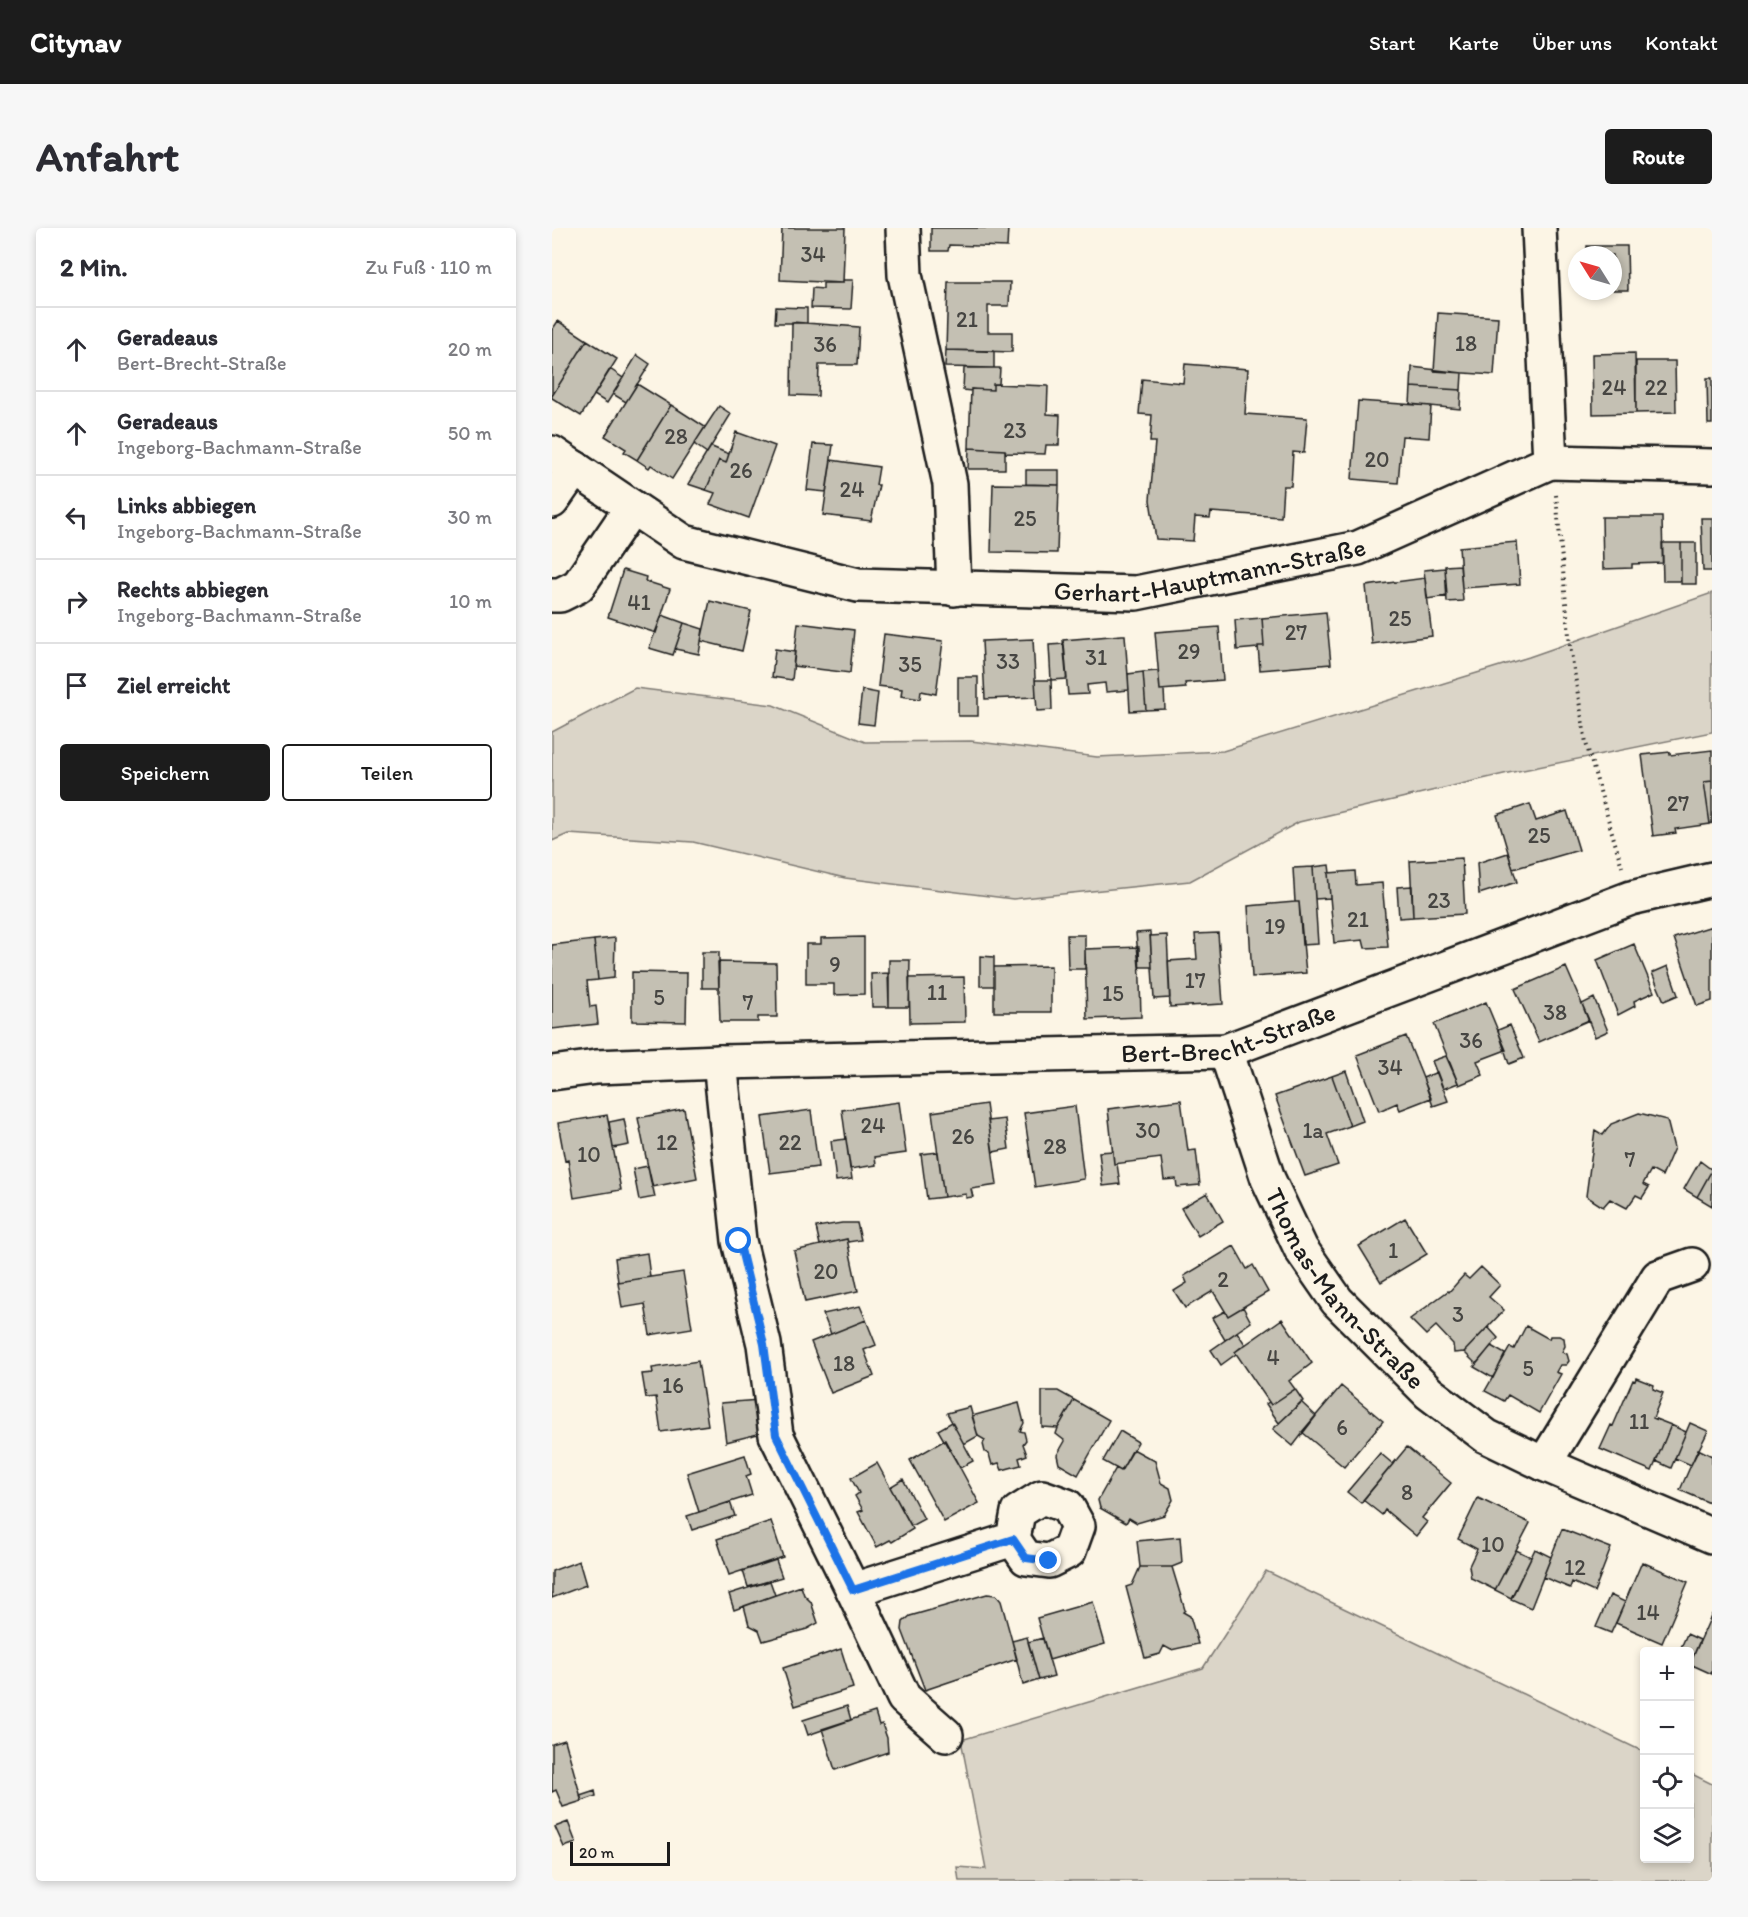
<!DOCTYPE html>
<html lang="de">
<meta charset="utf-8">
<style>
body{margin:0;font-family:Itim,sans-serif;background:#f7f7f7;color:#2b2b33}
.controls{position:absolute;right:18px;bottom:18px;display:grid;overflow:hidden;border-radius:6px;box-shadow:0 3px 9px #0003}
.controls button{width:54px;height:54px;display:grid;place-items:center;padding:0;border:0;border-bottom:2px solid #e1e1e2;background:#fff;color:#2b2b33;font:30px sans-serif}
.compass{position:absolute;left:1016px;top:18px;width:54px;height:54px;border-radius:50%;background:#fff;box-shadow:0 3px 9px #0003;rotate:307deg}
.scale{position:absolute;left:18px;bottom:15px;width:100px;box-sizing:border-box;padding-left:6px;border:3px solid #1c1c1c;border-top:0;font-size:16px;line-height:21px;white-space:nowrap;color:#1c1c1c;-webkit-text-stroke:4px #fcf5e5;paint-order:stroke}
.stop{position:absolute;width:18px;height:18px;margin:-14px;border:4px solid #1a73e8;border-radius:50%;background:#fff}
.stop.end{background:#1a73e8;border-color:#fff;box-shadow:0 2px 6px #0008}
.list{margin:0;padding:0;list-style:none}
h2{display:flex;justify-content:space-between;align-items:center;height:78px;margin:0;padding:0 24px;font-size:26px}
h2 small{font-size:20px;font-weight:400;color:#7c7c81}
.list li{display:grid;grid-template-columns:39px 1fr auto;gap:18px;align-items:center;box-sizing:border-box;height:84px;padding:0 24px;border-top:2px solid #e1e1e2}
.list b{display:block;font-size:22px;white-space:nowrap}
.list p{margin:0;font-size:20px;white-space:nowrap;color:#7c7c81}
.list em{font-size:20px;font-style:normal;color:#7c7c81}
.actions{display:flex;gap:12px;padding:18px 24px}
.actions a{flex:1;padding:14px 0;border:2px solid #1c1c1c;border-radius:6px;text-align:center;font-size:21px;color:#1c1c1c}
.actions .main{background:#1c1c1c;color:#fff}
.icon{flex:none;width:33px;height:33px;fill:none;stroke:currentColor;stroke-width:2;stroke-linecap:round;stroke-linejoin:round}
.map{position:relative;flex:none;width:1160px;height:1653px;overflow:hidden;border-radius:6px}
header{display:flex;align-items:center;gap:36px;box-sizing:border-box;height:84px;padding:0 30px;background:#1c1c1c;color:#fff}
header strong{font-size:28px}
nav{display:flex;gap:33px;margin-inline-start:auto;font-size:21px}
.intro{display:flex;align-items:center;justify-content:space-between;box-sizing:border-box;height:144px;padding:0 36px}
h1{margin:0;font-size:42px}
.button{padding:15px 27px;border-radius:6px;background:#1c1c1c;color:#fff;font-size:21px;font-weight:700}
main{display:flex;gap:36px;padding:0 36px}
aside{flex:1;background:#fff;border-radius:6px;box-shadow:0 3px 9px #0003}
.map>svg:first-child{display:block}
.green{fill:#dbd5c8;stroke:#7c7872;stroke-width:1.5}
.building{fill:#c4c0b3;stroke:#1c1c1c;stroke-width:1.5}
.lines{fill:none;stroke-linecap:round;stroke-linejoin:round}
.minor-casing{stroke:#1c1c1c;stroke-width:38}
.path{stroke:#1c1c1c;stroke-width:4;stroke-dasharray:1.5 4.5;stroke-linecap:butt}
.minor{stroke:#fcf5e5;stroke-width:33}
.route{stroke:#1a73e8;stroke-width:8}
.labels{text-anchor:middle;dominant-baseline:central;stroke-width:4.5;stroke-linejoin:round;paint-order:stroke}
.number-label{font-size:22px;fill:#464542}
.street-label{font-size:26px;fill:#1c1c1c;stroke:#fcf5e5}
</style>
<header>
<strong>Citynav</strong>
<nav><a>Start</a><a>Karte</a><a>Über uns</a><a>Kontakt</a></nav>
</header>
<div class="intro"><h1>Anfahrt</h1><a class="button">Route</a></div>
<main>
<aside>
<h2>2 Min.<small>Zu Fuß · 110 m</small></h2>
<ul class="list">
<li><svg class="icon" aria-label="ahead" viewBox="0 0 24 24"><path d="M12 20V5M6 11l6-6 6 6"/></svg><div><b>Geradeaus</b><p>Bert-Brecht-Straße</p></div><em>20 m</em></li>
<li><svg class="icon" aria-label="ahead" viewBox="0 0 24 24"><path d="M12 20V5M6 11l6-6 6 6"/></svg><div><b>Geradeaus</b><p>Ingeborg-Bachmann-Straße</p></div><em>50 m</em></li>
<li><svg class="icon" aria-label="left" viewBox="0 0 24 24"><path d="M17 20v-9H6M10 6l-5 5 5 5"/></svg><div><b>Links abbiegen</b><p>Ingeborg-Bachmann-Straße</p></div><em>30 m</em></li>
<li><svg class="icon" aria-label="right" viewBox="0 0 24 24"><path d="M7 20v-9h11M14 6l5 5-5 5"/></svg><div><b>Rechts abbiegen</b><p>Ingeborg-Bachmann-Straße</p></div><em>10 m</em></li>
<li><svg class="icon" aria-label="arrive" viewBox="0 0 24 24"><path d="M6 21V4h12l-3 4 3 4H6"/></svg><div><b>Ziel erreicht</b></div></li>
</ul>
<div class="actions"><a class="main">Speichern</a><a>Teilen</a></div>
</aside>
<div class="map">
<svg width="1160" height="1653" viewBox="0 0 1160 1653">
<rect width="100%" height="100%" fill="#fcf5e5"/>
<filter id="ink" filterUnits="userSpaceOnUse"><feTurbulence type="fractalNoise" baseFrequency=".0167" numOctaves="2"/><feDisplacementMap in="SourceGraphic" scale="12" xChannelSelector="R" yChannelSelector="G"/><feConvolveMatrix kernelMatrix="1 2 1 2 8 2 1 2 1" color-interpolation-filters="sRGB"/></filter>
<g filter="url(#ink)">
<path class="green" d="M1160,365V504L956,545L747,594L638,653L461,671L293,650L141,614L16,606L0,613V504L83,460L221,477L313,514L419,513L545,529L671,523L977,429Z
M714,1343L1092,1524V1630H1138V1545L1160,1556V1653H407L405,1639L434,1641L409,1512L651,1440Z"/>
<path class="building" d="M230,0H293L291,55L228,52Z
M379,0H456L455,19L397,17L396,23H379Z
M1035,18H1075L1076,62H1061V27H1035Z
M291,52H301L299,81L259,80L260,60L271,61V55H291Z
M396,54H458L457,78H436V104H460V124L394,122Z
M224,79L255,80V95H223Z
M886,85L946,89L942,147L882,143Z
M6,93L35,112L0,168V102Z
M240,94L307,99L305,137H267L266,168L239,167Z
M35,112L65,131L29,188L0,170V168Z
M394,122L442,123V140L393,139Z
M1083,125L1084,185L1041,186L1040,126Z
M85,127L98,136L74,174L61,166Z
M1084,133H1123L1124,184L1084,185Z
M633,136L696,141L693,186L755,190L752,225L741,224L739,258H731L729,289L659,284L658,290L643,289L641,313L604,311L598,272L603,214H598L600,187L587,186L590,151L631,155Z
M860,139L910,145L909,162L859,159Z
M412,140H448L447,156H441V162L419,161V163L411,162Z
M58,141L71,150L55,175L42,167Z
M1155,150H1160V196H1156Z
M85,156L119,177L85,232L72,224L74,221L53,208Z
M441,156L496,158L495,186L508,187L507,217H494L493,226L454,225L453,222L417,220L419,161L441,162Z
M859,159L909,162L908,181L858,176Z
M806,173L879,178L877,210L850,208L846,255L800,251Z
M119,177L153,199L120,251L99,237L97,240L85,232Z
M167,178L179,186L155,225L142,216Z
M184,204L223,218L197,290L158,276L163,265L154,262L167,232L174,235Z
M261,216L281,217L274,264L255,262Z
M159,218L160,219L177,226L174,235L167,232L154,262L136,256Z
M417,220L453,222V241H416Z
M279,232L327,239L324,257H327L319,293L271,287Z
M474,242H507V257L474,256Z
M441,256L507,257L505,325L439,324Z
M1050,289H1110L1111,335L1080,336V340L1051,341Z
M1149,290H1160V343H1151Z
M965,314L968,356L910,360L907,319Z
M1110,315H1129V353H1111Z
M1129,315H1144V356H1129Z
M908,337L911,373L895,374L893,338Z
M893,340L895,368L875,371L872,342Z
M71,342L94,349L93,353L118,361L104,405L56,389Z
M873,350L880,408L820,416L814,358Z
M158,373L199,383L190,423L149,413Z
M774,384L779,436L708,442L706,418H712L710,390Z
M110,387L132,395L121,427L97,420Z
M710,390L712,418H706V420L685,422L683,392Z
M132,395L151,401L147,426L123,421Z
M246,395L302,402L298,445L241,438Z
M667,399L671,452L633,455L634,460L608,462L603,404Z
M332,406L391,413L384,466L369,463L368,471L349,468L350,461L326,458Z
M570,407H573L577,462L554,464L553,455L535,457L536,466L516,467L511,412Z
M481,411L484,469L433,471L430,413Z
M512,416L515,451L499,452L497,417Z
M223,421L243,424L240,452L220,449Z
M606,443L608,462H612L613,481L594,482L591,444Z
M591,444L594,482L578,483L576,446Z
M406,449H426V488H406Z
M483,452H499L500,482L485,483Z
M310,462L326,465L322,497L306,495Z
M1160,522V553L1152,554L1158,596L1123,601L1124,605L1101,608L1090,527L1118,524V527Z
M1160,553V595L1158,596L1152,554Z
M978,576L984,593L1015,583L1027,622L961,641L945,587Z
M956,625L965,654L927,666L925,635Z
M910,630L913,686L861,689L858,633Z
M777,637L778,645H776L778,670L763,671L761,639Z
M761,639L766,716L750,717L747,674H743L741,640Z
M803,643L804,657L830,655L836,719L813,720L811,712L782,715L776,645Z
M860,658L861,689L847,690L845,659Z
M743,674H747L754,745L700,749L696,678Z
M1160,698V773L1145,778L1122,710Z
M598,704L600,739H587L584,705Z
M666,705L671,776L618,779L616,733L645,731L643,706Z
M515,707H533V741H516Z
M615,707L618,770L602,771L598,708Z
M312,709V766L282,767V756H254V716H269V710Z
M63,710L62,750L46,752L42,712Z
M42,712L46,752L35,753L38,779L44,778L46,796L0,801V717Z
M1082,716L1102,764L1082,773L1083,778L1066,787L1045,732Z
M587,719L589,789L535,791L533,721Z
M150,724H167V760H150Z
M428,728L442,729V758H428Z
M337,732H358L357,779H337Z
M166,734L224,735L225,789H206V794H168Z
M499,738V784H442V739Z
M1116,738L1126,767L1112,773L1100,745Z
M1014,739L1037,792L987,814L963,761Z
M80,744L135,745L134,794L80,793Z
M336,745L337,779H320L319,746Z
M412,749L413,794L358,795L357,750Z
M1042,770L1056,803L1043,809L1030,776Z
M934,774L954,822L925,833L931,847L907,857L882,796Z
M958,797L972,830L957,836L946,802Z
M854,808L879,870L848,882L845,875L827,883L805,827Z
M894,828L906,855L891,861L880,833Z
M794,843L811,893L798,898L780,848Z
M885,844L896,873L881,878L871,850Z
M780,848L798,898L775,906L786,937L753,948L723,868Z
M629,872L636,923L644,922L648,957L625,959L624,951L612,952L609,930L562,936L556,881Z
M347,874L354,925L323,929L324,937L298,941L290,882Z
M434,876L445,957L419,961L421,969L414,970V966L392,969L380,884Z
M523,878L532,951L483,959L472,885Z
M132,881L145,950L100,959L86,890Z
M259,882L266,939L218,945L210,889Z
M1087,885L1115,892L1122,920L1110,948L1099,942L1091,956L1097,959L1090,970L1084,967L1075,980L1058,971L1051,979L1034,968L1043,902L1051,907L1059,896Z
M55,887L69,962L22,970L16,932L13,933L6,895Z
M72,891L77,917L61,920L57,894Z
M453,891L457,921L441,924L436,893Z
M294,911L300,951L284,953L279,913Z
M561,923L562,936H565L568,956L551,958L547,924Z
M386,924L392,969L375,971L369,926Z
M1148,933L1160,942L1145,969L1132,961Z
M96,938L103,969L87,972L81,941Z
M1160,942V978L1145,969Z
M655,965L671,993L646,1008L629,980Z
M853,990L875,1026L829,1054L807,1018Z
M290,995H305L309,1012L296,1014L295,1011L268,1017L264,999Z
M295,1011L306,1063L253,1074L242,1023Z
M682,1018L695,1041L701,1037L716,1064L676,1088L661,1063L633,1080L622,1063L635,1055L632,1048Z
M95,1025L98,1049L66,1054L63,1030Z
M929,1039L948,1057L937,1069L952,1082L912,1124L902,1125L901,1116L884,1098L874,1107L858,1091L896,1063L897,1064L912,1047L917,1051Z
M131,1044L140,1100L98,1107L93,1076L70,1080L66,1054Z
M308,1078L314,1092L279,1106L271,1086Z
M691,1079L699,1094L673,1112L660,1090L673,1083L676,1088Z
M730,1091L760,1135L737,1153L743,1161L719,1177L683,1124Z
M314,1092L324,1117L312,1122L322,1148L279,1165L259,1114Z
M974,1098L997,1111L998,1108H1007L1012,1110L1013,1118L1010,1124L1015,1126L1017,1133L1014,1137H1008L1004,1144L1009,1146L987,1185L956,1167L952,1173L933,1163L958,1119L962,1121Z
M936,1099L946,1110L924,1136L912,1124Z
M685,1104L693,1116L683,1124L684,1126L669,1137L659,1122Z
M939,1118L953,1126L941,1150L922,1139Z
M146,1133L156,1197L109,1204L104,1169L94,1170L90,1146L101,1145L100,1140Z
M1084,1150L1102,1157L1101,1161L1111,1165L1101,1190L1119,1197L1100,1243L1048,1221L1059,1197L1061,1198L1081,1152L1083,1153Z
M789,1158L831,1193L792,1239L750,1204Z
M743,1161L751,1173L727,1195L714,1176L717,1174L719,1177Z
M490,1163H506L522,1172L506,1200L490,1199Z
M207,1172L210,1205L174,1214L169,1175Z
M522,1172L557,1192L526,1247L507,1236L505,1227L513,1213L504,1206L506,1200Z
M749,1174L764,1188L741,1218L721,1201Z
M467,1175L472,1195L468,1203L472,1204L474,1212L471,1216L475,1227L467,1230L469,1237L450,1242L447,1235L440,1237L437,1226L433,1224L431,1216L433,1212L426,1208L420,1188Z
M418,1179L426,1208L412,1216L395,1185Z
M400,1194L421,1233L408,1240L386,1202Z
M1138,1195L1156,1203L1139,1237L1123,1230Z
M1119,1197L1134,1204L1119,1240L1104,1233Z
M568,1203L586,1214L569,1243L551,1233Z
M393,1212L427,1275L392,1294L358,1232Z
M855,1219L899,1255L870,1290L875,1294L864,1308L833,1282L830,1287L811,1272Z
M581,1221L603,1233L609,1255L618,1260L621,1272L612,1287L585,1295L577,1290L574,1295L548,1280L546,1272L564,1240L569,1243Z
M1146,1221L1160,1228V1276L1128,1262Z
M828,1225L841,1236L809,1275L795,1264Z
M193,1227L199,1246L194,1248L200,1267L147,1284L135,1245Z
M325,1235L361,1301L340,1314L338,1312L325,1319L306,1284L311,1282L303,1268L307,1265L299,1250Z
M351,1251L372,1291L359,1298L338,1259Z
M926,1270L978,1295L943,1362L919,1350L917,1338L925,1321L906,1311Z
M178,1274L183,1288L140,1302L135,1288Z
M219,1293L231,1329L177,1347L165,1311Z
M1010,1301L1059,1320L1042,1364L1020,1354L1018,1360L991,1349Z
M628,1309L630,1335L620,1339H588L585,1313Z
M983,1321L999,1329L979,1380L959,1371Z
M964,1322L979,1329L959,1370L943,1362Z
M224,1332L230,1349L196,1359L191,1343Z
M27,1333L34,1357L0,1370V1343Z
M1090,1334L1136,1354L1110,1415L1064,1395Z
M588,1339H620L633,1382L631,1384L638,1388L646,1416L619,1422L612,1418L608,1426L593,1430L574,1359L580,1357Z
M218,1353L223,1367L182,1382L177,1366Z
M249,1358L252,1367L259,1374L266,1395L255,1401L211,1413L207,1402L197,1397L192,1378Z
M435,1366L444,1367L449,1373L465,1431L373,1462L350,1402L351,1394L358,1388Z
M1058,1367L1073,1374L1059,1405L1044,1399Z
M541,1374L553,1416L497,1432L485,1390Z
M1160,1386V1446L1138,1436Z
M1135,1406L1148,1412L1138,1436L1141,1437L1138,1445V1424H1127Z
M475,1409L487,1452L471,1457L460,1413Z
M491,1410L502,1448L487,1452L476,1414Z
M289,1421L301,1460L243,1478L231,1440Z
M295,1478L299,1492L256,1507L251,1492Z
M323,1484L327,1497L330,1496L335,1510L336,1524L283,1542L270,1501Z
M13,1512L30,1573L11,1579L4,1562L0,1564V1516Z
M43,1563L44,1568L30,1573L28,1568Z
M16,1594L24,1615L12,1619L3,1599Z"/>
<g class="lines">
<defs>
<g id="minor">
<path d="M351,0L353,47L398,256L402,361"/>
<path id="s1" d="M0,225L132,314L306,357L584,365L806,320L998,234L987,0"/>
<path d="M998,234L1160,238"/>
<path d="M0,273L23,240"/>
<path d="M0,367H8L26,358L80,279"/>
<path id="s2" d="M674,823L716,951L749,1021L785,1073L877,1165L934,1208L992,1236L1160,1308"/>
<path d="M168,834L187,1013L212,1116L224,1207L301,1362L352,1470L394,1507"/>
<path id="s3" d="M0,845L44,839L168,834L674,823L1079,670L1160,651"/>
<path d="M992,1236L1106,1049L1140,1037"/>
<path d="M301,1362L461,1311L466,1284L490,1269L515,1278L526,1298L517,1323L497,1333L474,1330L461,1311"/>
</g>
</defs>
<use href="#minor" class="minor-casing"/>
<path class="path" d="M1004,267L1018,418L1034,515L1070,639"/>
<use href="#minor" class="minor"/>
</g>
</g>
<g class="lines" filter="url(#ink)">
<path class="route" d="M187,1013L212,1116L224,1207L301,1362L461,1311L474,1330L497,1333"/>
</g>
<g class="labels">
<g class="number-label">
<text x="261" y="26">34</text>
<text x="415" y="91">21</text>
<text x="914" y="115">18</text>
<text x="273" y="116">36</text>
<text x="1062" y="159">24</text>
<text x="1104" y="159">22</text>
<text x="463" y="202">23</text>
<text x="124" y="208">28</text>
<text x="825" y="231">20</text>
<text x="189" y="242">26</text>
<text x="300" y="261">24</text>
<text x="473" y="290">25</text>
<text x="87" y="374">41</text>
<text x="848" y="390">25</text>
<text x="744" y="404">27</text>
<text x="637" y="423">29</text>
<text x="544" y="429">31</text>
<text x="456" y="433">33</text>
<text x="358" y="436">35</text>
<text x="1126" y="575">27</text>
<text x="987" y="607">25</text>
<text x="887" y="672">23</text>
<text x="806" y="691">21</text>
<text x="723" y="698">19</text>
<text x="283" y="736">9</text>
<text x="643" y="752">17</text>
<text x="385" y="764">11</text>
<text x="561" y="765">15</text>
<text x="107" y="769">5</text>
<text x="196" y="774">7</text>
<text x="1003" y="784">38</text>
<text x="919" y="812">36</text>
<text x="838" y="839">34</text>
<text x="321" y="897">24</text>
<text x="596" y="902">30</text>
<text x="761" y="902">1a</text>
<text x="411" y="908">26</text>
<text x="115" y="914">12</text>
<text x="238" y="914">22</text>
<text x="503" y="918">28</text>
<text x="37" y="926">10</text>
<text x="1078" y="931">7</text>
<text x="841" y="1022">1</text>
<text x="274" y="1043">20</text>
<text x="671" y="1051">2</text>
<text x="906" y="1086">3</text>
<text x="721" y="1129">4</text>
<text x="292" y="1135">18</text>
<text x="976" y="1140">5</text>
<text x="121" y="1157">16</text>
<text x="1087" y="1193">11</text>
<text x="790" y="1199">6</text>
<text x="855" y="1264">8</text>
<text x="941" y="1316">10</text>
<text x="1023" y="1339">12</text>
<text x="1096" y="1384">14</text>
</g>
<g class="street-label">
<text stroke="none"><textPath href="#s1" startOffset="692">Gerhart-Hauptmann-Straße</textPath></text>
<text stroke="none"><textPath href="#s3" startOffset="680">Bert-Brecht-Straße</textPath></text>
<text stroke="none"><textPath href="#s2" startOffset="270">Thomas-Mann-Straße</textPath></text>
</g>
</g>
</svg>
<div class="controls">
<button>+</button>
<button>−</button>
<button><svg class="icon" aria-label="locate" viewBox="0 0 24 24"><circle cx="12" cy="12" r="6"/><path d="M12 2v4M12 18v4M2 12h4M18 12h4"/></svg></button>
<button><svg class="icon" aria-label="layers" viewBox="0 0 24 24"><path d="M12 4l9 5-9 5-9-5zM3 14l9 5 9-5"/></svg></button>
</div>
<svg class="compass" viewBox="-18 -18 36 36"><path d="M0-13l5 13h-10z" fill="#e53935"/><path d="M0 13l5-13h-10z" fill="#7c7c81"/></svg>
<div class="scale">20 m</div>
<div class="stop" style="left:187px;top:1013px"></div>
<div class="stop end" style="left:497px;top:1333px"></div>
</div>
</main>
